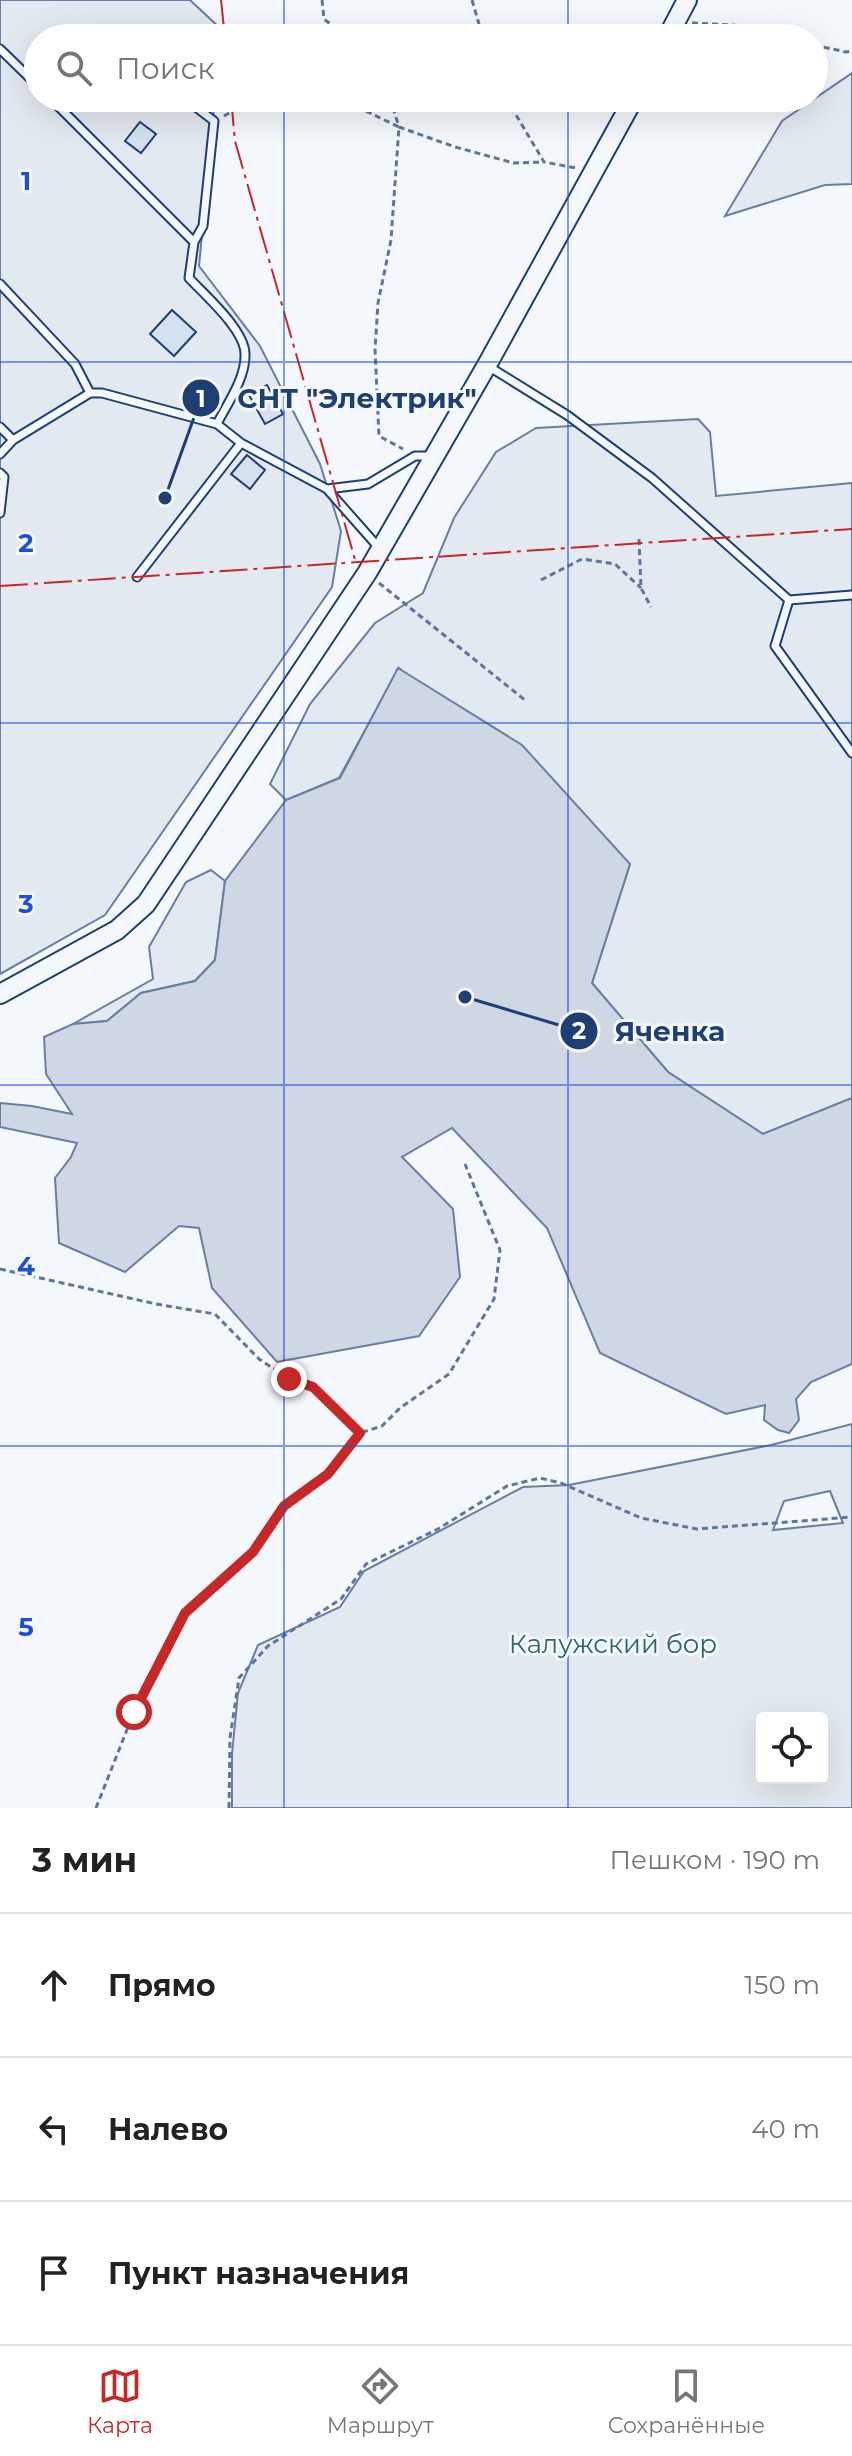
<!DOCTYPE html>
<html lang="ru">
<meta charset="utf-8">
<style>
body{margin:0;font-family:Montserrat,sans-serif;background:#f6f6f6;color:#222}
.controls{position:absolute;right:24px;bottom:24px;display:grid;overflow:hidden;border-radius:8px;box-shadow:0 8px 32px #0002}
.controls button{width:72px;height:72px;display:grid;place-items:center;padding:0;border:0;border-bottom:2px solid #e0e0e0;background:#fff;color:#222;font:40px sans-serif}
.stop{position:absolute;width:24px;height:24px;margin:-18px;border:6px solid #c62828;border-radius:50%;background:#fff}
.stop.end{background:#c62828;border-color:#fff;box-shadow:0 2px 8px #0008}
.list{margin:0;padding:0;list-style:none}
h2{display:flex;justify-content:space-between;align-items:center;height:104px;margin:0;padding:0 32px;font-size:34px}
h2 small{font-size:26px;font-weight:400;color:#767676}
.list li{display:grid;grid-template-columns:52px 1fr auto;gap:24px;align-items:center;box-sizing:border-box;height:144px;padding:0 32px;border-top:2px solid #e0e0e0}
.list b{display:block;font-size:30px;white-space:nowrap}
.list em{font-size:26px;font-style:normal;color:#767676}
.icon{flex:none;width:44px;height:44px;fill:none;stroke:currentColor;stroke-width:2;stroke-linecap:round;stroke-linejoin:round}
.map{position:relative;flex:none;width:852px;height:1808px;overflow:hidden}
.search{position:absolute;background:#fff;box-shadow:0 8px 32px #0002;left:24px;right:24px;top:24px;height:88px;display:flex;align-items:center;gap:20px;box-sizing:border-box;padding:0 28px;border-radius:44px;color:#767676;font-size:30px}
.sheet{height:536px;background:#fff}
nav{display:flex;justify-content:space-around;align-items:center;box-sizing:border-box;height:112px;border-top:2px solid #e0e0e0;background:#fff;font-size:22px;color:#767676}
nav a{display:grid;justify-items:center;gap:4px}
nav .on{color:#c62828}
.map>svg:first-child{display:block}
.green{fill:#e3e9f0;stroke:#687fa3;stroke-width:2;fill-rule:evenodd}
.water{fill:#cfd7e4;stroke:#687fa3;stroke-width:2}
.building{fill:#d5e0f0;stroke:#1d3f73;stroke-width:2}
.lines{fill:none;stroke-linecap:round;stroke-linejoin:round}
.service-casing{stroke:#1d3f73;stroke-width:11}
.tertiary-casing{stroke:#1d3f73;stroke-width:22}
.path{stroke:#5e769c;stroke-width:3;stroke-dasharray:6 4;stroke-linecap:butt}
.service{stroke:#f4f7fb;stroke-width:7}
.tertiary{stroke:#f4f7fb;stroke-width:18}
.power{stroke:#c62828;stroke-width:2;stroke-dasharray:28 6 4 6;stroke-linecap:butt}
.route{stroke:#c62828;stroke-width:10}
.grid{fill:none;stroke:#1d4ed8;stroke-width:2;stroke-opacity:0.55}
.labels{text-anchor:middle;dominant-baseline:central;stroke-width:6;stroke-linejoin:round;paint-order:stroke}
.park-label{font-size:26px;fill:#2c6c60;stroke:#f4f7fb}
.grid-label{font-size:26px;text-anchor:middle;font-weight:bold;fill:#1d4ed8;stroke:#f4f7fb;stroke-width:6;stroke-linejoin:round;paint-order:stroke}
.leader{fill:none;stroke:#1d3f73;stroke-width:3}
.callout-dot{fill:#1d3f73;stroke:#f4f7fb;stroke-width:3}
.mark-label{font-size:24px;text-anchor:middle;font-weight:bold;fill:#fff}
.callout-label{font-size:28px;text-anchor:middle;font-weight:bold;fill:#1d3f73;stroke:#f4f7fb;stroke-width:6;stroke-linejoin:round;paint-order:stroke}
</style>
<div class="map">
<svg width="852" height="1808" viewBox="0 0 852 1808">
<rect width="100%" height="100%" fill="#f4f7fb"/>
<path class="green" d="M0,0H190L222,30L221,38H38V98H215L199,266L260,346L320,464L341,531L332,587L105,915L0,974Z
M852,73V184L825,185L725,216L782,121Z
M698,419L710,432L716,496L852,483V1098L763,1134L668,1072L592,983L630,864L399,668L339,778L286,800L270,784L310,704L375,623L423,593L454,518L496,452L536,428Z
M211,870L225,881L215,960L195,981L141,993L107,1021L73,1024L153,979L149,947L186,882Z
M852,1424V1808H232V1754L238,1693L258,1645L340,1607L364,1571L523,1487L569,1485L771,1445ZM830,1491L843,1523L773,1530L784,1501ZM762,1718H822V1778H762Z"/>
<path class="water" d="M398,668L522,745L630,864L592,983L668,1072L763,1134L852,1098V1364L811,1382L796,1399L799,1420L789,1433L778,1430L764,1420L765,1405L726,1414L600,1353L547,1228L452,1128L402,1157L453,1209L460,1277L419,1336L277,1362L212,1288L199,1228L179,1226L125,1272L59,1243L55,1178L71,1157L77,1143L0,1127V1103L32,1106L72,1114L46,1074L44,1037L73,1024L107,1021L141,993L195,981L215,960L225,881L286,800L340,778Z"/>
<path class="building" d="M140,122L156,134L141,153L125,141Z
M172,310L196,332L174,356L150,334Z
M267,385L283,414L265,424L249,395Z
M247,455L265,470L250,489L231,474Z"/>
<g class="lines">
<defs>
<path id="service" d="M104,35L108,38
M0,49L38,86
M50,98L194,242L189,278C205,295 245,330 245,354C246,378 227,404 217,424
M184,98L214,121L203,226L194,242
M0,284L75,364L90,393
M488,366L567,415L652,478L789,600L775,646L852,753
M0,427L13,440
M241,443L327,489L380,549
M0,454L13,440L90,393H102L217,424L241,443L137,577
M0,473L4,477L0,513
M327,489L368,484L415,456H433
M789,600L852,595"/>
<path id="tertiary" d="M667,38L687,0
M0,994L117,930L146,904L367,573L487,365L634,98"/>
</defs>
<use href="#service" class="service-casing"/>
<use href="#tertiary" class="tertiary-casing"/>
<path class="path" d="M322,0L324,19L348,38
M472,0L483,38
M692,23L750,26L788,38
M814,45L846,52L852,51
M339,98L399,127L391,240L378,303L375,349L379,436L403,449
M390,98L399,127L455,147L514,163L544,162
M506,98L544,162L576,168
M224,116L256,98
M639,539L641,588L651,607
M541,580L582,559L615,564L641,588
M379,583L525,700
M0,1269L156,1304L215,1314L259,1359L289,1379L313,1387L360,1433
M96,1808L134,1712L185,1613L253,1552L284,1506L328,1474L360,1433L382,1426L400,1408L449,1374L494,1299L500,1250L465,1164
M229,1808L230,1738L239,1678L268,1646L341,1599L366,1564L438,1529L507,1486L540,1478L561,1483L641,1518L697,1529L852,1517"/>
<use href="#service" class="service"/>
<use href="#tertiary" class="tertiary"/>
<path class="power" d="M221,0L225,38
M231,98L235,141L356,563
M0,586L852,529"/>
</g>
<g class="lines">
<path class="route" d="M134,1712L185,1613L253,1552L284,1506L328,1474L360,1433L313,1387L289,1379"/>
</g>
<path class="grid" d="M284,0V38M568,0V38M284,98V1808M568,98V1808M0,362H852M0,723H852M0,1085H852M0,1446H852"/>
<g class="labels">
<g class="park-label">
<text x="613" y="1644">Калужский бор</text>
</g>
</g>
<g class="grid-label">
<text x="26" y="190">1</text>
<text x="26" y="552">2</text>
<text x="26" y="913">3</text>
<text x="26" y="1275">4</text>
<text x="26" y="1636">5</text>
</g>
<path class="leader" d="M165 498L201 398M465 997L579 1031"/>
<g class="callout-dot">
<circle cx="165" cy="498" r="8"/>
<circle cx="465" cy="997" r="8"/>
<circle cx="201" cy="398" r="20"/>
<circle cx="579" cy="1031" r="20"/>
</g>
<g class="mark-label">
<text x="201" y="407">1</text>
<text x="579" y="1039">2</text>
</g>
<g class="callout-label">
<text x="357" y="408">СНТ "Электрик"</text>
<text x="670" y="1041">Яченка</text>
</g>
</svg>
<div class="controls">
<button><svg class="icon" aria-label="locate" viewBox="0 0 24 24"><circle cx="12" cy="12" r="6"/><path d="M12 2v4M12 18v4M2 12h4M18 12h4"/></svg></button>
</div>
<div class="stop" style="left:134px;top:1712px"></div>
<div class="stop end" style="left:289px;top:1379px"></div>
<div class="search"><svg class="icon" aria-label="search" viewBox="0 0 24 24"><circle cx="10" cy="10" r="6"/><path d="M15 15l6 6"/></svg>Поиск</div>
</div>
<section class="sheet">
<h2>3 мин<small>Пешком · 190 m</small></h2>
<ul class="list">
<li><svg class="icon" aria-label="ahead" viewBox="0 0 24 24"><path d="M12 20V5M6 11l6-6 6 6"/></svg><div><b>Прямо</b></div><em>150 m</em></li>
<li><svg class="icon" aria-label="left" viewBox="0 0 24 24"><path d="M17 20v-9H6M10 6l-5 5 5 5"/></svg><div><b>Налево</b></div><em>40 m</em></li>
<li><svg class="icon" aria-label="arrive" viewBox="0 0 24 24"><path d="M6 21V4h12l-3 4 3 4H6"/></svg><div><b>Пункт назначения</b></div></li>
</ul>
</section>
<nav>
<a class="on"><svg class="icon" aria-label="map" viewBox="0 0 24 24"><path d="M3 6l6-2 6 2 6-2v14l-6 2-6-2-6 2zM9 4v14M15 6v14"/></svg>Карта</a>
<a><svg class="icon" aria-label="directions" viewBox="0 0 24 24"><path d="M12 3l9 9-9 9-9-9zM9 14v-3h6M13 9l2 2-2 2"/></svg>Маршрут</a>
<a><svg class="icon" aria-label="saved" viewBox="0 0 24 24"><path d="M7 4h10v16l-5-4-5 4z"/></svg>Сохранённые</a>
</nav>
